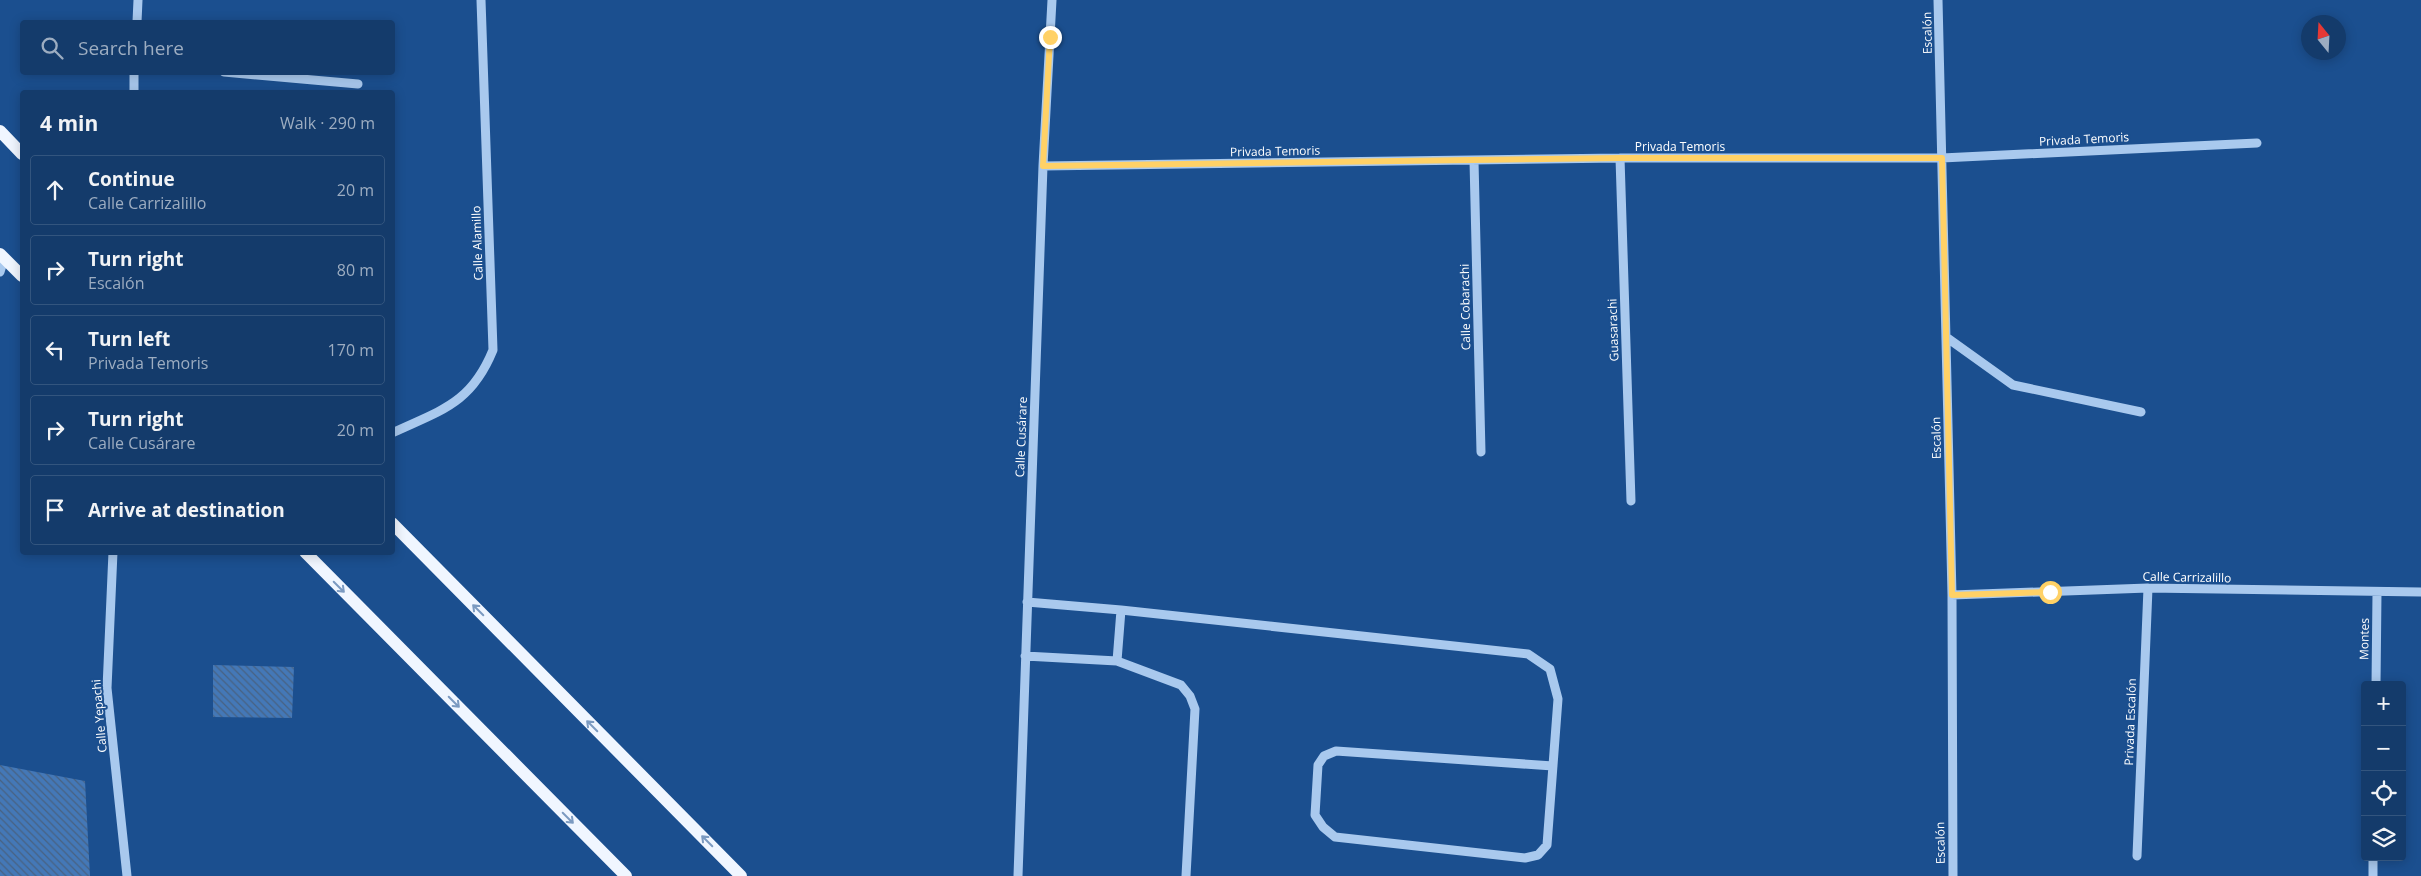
<!DOCTYPE html>
<meta charset="utf-8">
<style>
body{margin:0;font-family:"Open Sans",sans-serif;background:#1d4271;color:#f1f3f6}
.controls{position:absolute;right:15px;bottom:15px;display:grid;overflow:hidden;border-radius:5px;box-shadow:0 2px 12px #0003}
.controls button{width:45px;height:45px;display:grid;place-items:center;padding:0;border:0;border-bottom:1px solid #33557e;background:#143b6b;color:#f1f3f6;font:25px sans-serif}
.compass{position:absolute;left:2301px;top:15px;width:45px;height:45px;border-radius:50%;background:#143b6b;box-shadow:0 2px 12px #0003;rotate:342deg}
.stop{position:absolute;width:15px;height:15px;margin:-11px;border:4px solid #ffd166;border-radius:50%;background:#fff}
.stop.end{background:#ffd166;border-color:#fff;box-shadow:0 1px 5px #0008}
.list{margin:0;padding:0;list-style:none}
h2{display:flex;justify-content:space-between;align-items:center;height:65px;margin:0;padding:0 20px;font-size:21px}
h2 small{font-size:16px;font-weight:400;color:#9dadc1}
.list li{display:grid;grid-template-columns:32px 1fr auto;gap:15px;align-items:center;box-sizing:border-box;height:70px;margin:0 10px 10px;padding:0 10px;border:1px solid #33557e;border-radius:5px}
.list b{display:block;font-size:19px;white-space:nowrap}
.list p{margin:0;font-size:16px;white-space:nowrap;color:#9dadc1}
.list em{font-size:16px;font-style:normal;color:#9dadc1}
.icon{flex:none;width:28px;height:28px;fill:none;stroke:currentColor;stroke-width:2;stroke-linecap:round;stroke-linejoin:round}
.map{position:relative;flex:none;width:2421px;height:876px;overflow:hidden}
.search{position:absolute;background:#143b6b;box-shadow:0 2px 12px #0003;left:20px;top:20px;width:375px;height:55px;display:flex;align-items:center;gap:12px;box-sizing:border-box;padding:0 18px;border-radius:5px;color:#9dadc1;font-size:19px}
.panel{position:absolute;background:#143b6b;box-shadow:0 2px 12px #0003;left:20px;top:90px;width:375px;height:465px;border-radius:5px}
.map>svg:first-child{display:block}
.building{fill:url(#building-back-hatch)}
.lines{fill:none;stroke-linecap:round;stroke-linejoin:round}
.minor{stroke:#a9c9ee;stroke-width:9}
.major{stroke:#f0f6ff;stroke-width:12}
.oneway{stroke:#7b9ac1}
.route{stroke:#ffd166;stroke-width:6}
.labels{text-anchor:middle;dominant-baseline:central;stroke-width:4;stroke-linejoin:round;paint-order:stroke}
.street-label{font-size:12px;fill:#fff;stroke:#1b4f8f}
</style>
<div class="map">
<svg width="2421" height="876" viewBox="0 0 2421 876">
<defs>
<pattern id="building-back-hatch" width="6" height="6" patternUnits="userSpaceOnUse" patternTransform="scale(1.25)"><rect width="6" height="6" fill="#4478b7"/><path d="M-1 5l2 2M0 0l6 6M5-1l2 2" fill="none" stroke="#486282"/></pattern>
</defs>
<rect width="100%" height="100%" fill="#1b4f8f"/>
<path class="building" d="M213,665L294,667L292,718L213,717Z
M0,765L85,781L90,876H0Z"/>
<g class="lines">
<path class="minor" d="M1938,0L1952,595L1953,876
M137,22L138,0
M224,72L358,84
M134,92V72
M1620,158L1631,501
M1474,161L1481,452
M1043,166L1620,158H1942L2257,143
M0,272L4,259
M1946,337L2013,385L2141,412
M392,433C441,410 471,404 493,350L481,0
M113,552L107,688L127,876
M1952,595L2148,588L2421,592
M1027,602L1121,610L1528,654L1550,669L1558,699L1547,845L1538,855L1525,858L1335,837L1323,827L1315,815L1318,765L1324,756L1336,751L1553,766
M1025,656L1117,661L1181,685L1190,696L1195,709L1186,876
M1117,661L1121,610
M2376,685L2377,593
M2137,856L2148,588
M1018,876L1043,166L1052,0
M2373,876V857"/>
<path class="major" d="M0,131L22,154
M0,254L22,276
M392,523L741,876
M305,552L626,876"/>
</g>
<defs><path id="oneway-shaft" d="M-6 0H5M1.5-3L5.5 0L1.5 3" fill="none" stroke-width="1.6" stroke-linecap="round" stroke-linejoin="round" transform="scale(1.25)"/></defs>
<g class="oneway">
<use href="#oneway-shaft" transform="translate(339 587) rotate(45)"/>
<use href="#oneway-shaft" transform="translate(478 610) rotate(-135)"/>
<use href="#oneway-shaft" transform="translate(454 702) rotate(45)"/>
<use href="#oneway-shaft" transform="translate(592 726) rotate(-135)"/>
<use href="#oneway-shaft" transform="translate(568 818) rotate(45)"/>
<use href="#oneway-shaft" transform="translate(707 841) rotate(-135)"/>
</g>
<g class="lines">
<path class="route" d="M1050,37L1043,166L1620,158H1942L1952,595L2050,592"/>
</g>
<g class="labels">
<g class="street-label">
<text transform="translate(1927 33) rotate(-91)">Escalón</text>
<text transform="translate(2084 139) rotate(-3)">Privada Temoris</text>
<text x="1680" y="146">Privada Temoris</text>
<text transform="translate(1275 151) rotate(-1)">Privada Temoris</text>
<text transform="translate(477 243) rotate(-92)">Calle Alamillo</text>
<text transform="translate(1465 307) rotate(-91)">Calle Cobarachi</text>
<text transform="translate(1613 330) rotate(-92)">Guasarachi</text>
<text transform="translate(1021 437) rotate(-88)">Calle Cusárare</text>
<text transform="translate(1936 438) rotate(-91)">Escalón</text>
<text transform="translate(2187 577) rotate(1)">Calle Carrizalillo</text>
<text transform="translate(2364 639) rotate(-89)">Montes</text>
<text transform="translate(99 716) rotate(-95)">Calle Yepachi</text>
<text transform="translate(2130 722) rotate(-88)">Privada Escalón</text>
<text transform="translate(1940 843) rotate(-91)">Escalón</text>
</g>
</g>
</svg>
<div class="controls">
<button>+</button>
<button>−</button>
<button><svg class="icon" aria-label="locate" viewBox="0 0 24 24"><circle cx="12" cy="12" r="6"/><path d="M12 2v4M12 18v4M2 12h4M18 12h4"/></svg></button>
<button><svg class="icon" aria-label="layers" viewBox="0 0 24 24"><path d="M12 4l9 5-9 5-9-5zM3 14l9 5 9-5"/></svg></button>
</div>
<svg class="compass" viewBox="-18 -18 36 36"><path d="M0-13l5 13h-10z" fill="#e53935"/><path d="M0 13l5-13h-10z" fill="#9dadc1"/></svg>
<div class="stop" style="left:2050px;top:592px"></div>
<div class="stop end" style="left:1050px;top:37px"></div>
<div class="search"><svg class="icon" aria-label="search" viewBox="0 0 24 24"><circle cx="10" cy="10" r="6"/><path d="M15 15l6 6"/></svg>Search here</div>
<section class="panel">
<h2>4 min<small>Walk · 290 m</small></h2>
<ul class="list">
<li><svg class="icon" aria-label="ahead" viewBox="0 0 24 24"><path d="M12 20V5M6 11l6-6 6 6"/></svg><div><b>Continue</b><p>Calle Carrizalillo</p></div><em>20 m</em></li>
<li><svg class="icon" aria-label="right" viewBox="0 0 24 24"><path d="M7 20v-9h11M14 6l5 5-5 5"/></svg><div><b>Turn right</b><p>Escalón</p></div><em>80 m</em></li>
<li><svg class="icon" aria-label="left" viewBox="0 0 24 24"><path d="M17 20v-9H6M10 6l-5 5 5 5"/></svg><div><b>Turn left</b><p>Privada Temoris</p></div><em>170 m</em></li>
<li><svg class="icon" aria-label="right" viewBox="0 0 24 24"><path d="M7 20v-9h11M14 6l5 5-5 5"/></svg><div><b>Turn right</b><p>Calle Cusárare</p></div><em>20 m</em></li>
<li><svg class="icon" aria-label="arrive" viewBox="0 0 24 24"><path d="M6 21V4h12l-3 4 3 4H6"/></svg><div><b>Arrive at destination</b></div></li>
</ul>
</section>
</div>
